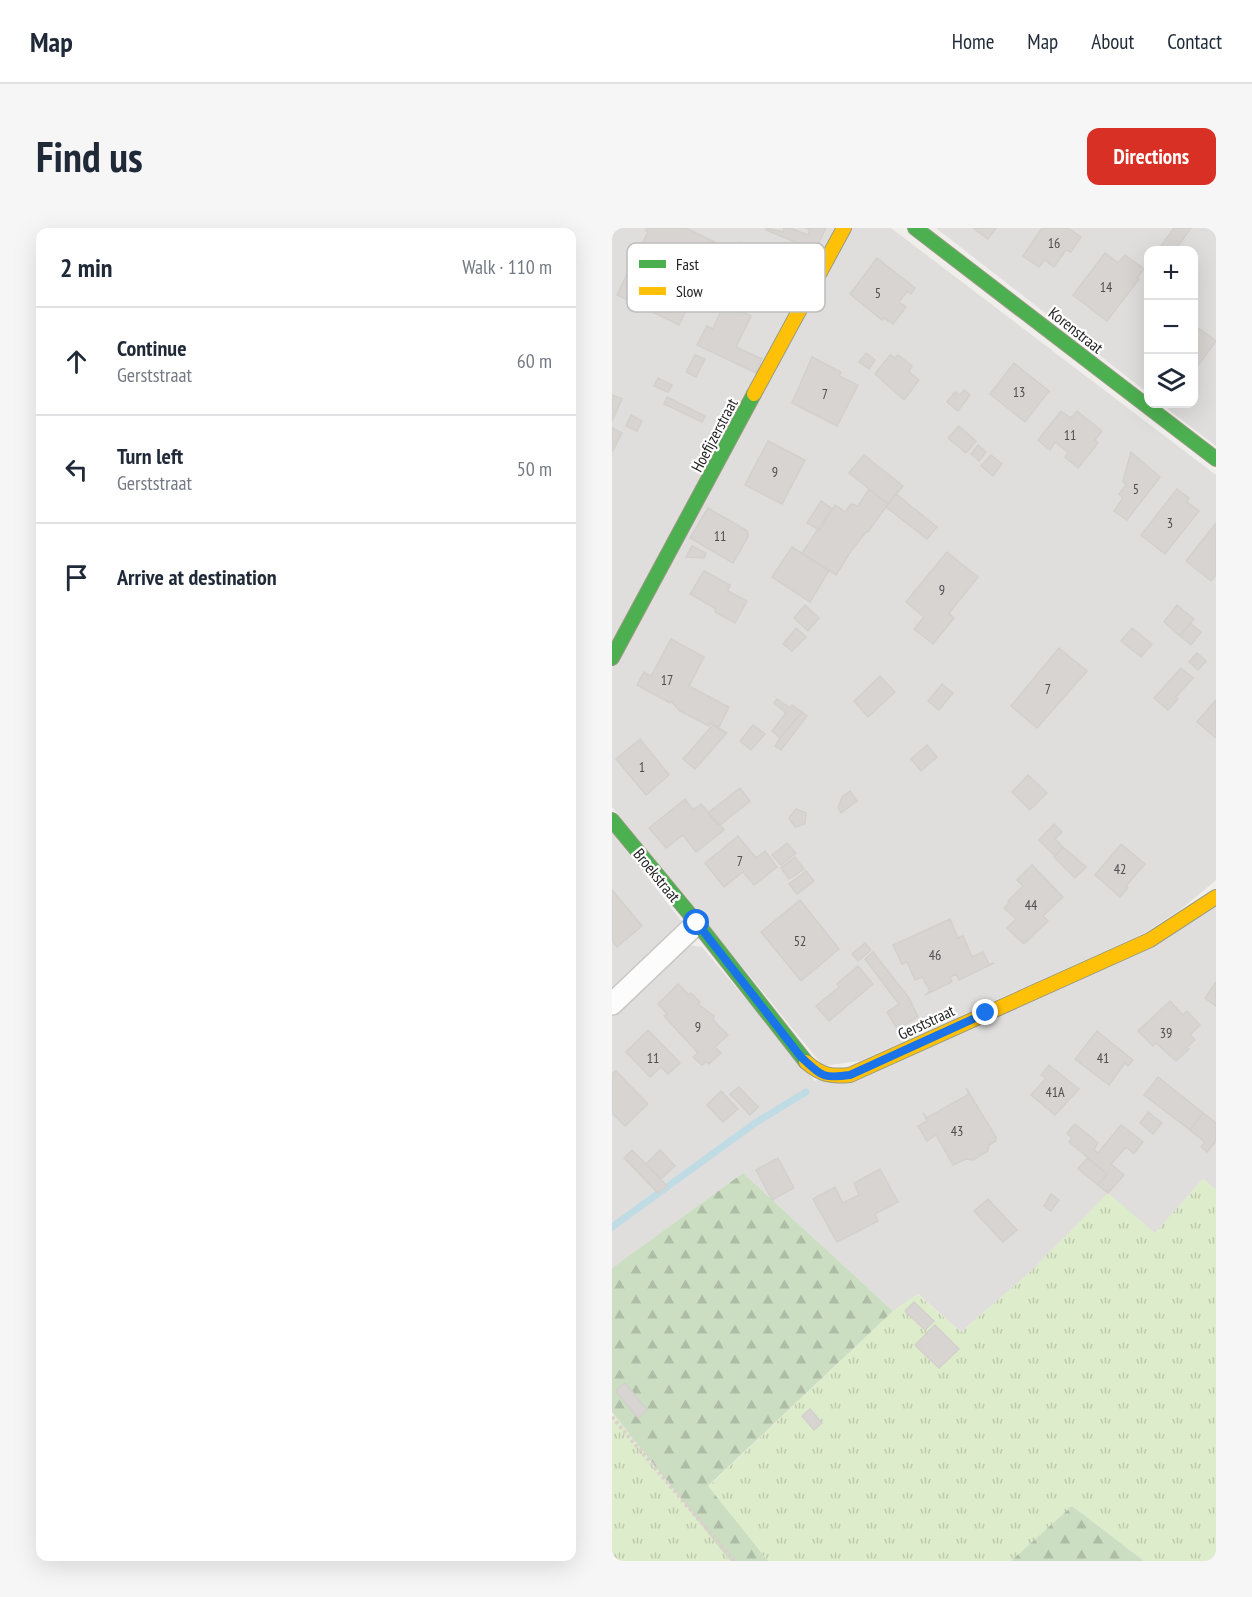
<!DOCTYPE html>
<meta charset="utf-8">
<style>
body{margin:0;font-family:"PT Sans Narrow",sans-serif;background:#f6f6f7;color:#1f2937}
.controls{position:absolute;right:18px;top:18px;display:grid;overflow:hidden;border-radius:12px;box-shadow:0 6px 24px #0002}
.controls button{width:54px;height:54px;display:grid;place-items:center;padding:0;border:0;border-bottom:2px solid #e0e1e3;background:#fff;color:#1f2937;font:30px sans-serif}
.stop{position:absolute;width:18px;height:18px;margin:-14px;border:4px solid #1a73e8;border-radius:50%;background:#fff}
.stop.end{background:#1a73e8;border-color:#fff;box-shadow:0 2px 6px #0008}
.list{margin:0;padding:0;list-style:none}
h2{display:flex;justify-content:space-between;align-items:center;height:78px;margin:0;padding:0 24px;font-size:26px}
h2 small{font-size:20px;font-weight:400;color:#747a83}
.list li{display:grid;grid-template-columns:39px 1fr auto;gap:18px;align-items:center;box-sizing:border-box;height:108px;padding:0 24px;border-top:2px solid #e0e1e3}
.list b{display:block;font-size:22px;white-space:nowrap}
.list p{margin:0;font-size:20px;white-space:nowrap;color:#747a83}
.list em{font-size:20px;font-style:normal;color:#747a83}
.icon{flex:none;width:33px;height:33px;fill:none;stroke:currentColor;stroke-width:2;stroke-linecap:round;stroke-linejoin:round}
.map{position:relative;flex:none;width:604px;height:1333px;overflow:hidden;border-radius:12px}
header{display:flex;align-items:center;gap:36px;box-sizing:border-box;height:84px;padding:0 30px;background:#fff;border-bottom:2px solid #e0e1e3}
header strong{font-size:28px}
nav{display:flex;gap:33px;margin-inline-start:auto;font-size:21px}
.intro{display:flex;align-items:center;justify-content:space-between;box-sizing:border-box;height:144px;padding:0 36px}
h1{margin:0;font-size:42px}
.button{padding:15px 27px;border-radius:12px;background:#d93025;color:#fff;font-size:21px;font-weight:700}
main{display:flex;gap:36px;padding:0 36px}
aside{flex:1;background:#fff;border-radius:12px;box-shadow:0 6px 24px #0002}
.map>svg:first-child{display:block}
.residential{fill:#dfdedc}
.grass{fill:url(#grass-tufts)}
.forest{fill:url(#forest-firs)}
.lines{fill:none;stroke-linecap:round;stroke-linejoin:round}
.stream{stroke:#bfdbe3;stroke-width:7}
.building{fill:#d7d4d2;stroke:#d3d0cc;stroke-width:1.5}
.street-casing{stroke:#c9c8c7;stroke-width:24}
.fast-casing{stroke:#999a82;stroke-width:16}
.slow-casing{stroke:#999a82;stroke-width:16}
.path{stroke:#dccecd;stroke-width:4;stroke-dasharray:3 3;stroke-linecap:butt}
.street{stroke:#fdfcfc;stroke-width:21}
.fast{stroke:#4caf50;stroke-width:14}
.slow{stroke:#ffc107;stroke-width:14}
.route{stroke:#1a73e8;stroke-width:8}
.labels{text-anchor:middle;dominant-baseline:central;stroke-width:4.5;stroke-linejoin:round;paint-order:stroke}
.number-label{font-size:14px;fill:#4f4e4e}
.street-label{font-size:16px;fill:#222;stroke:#fff}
.key{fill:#fff;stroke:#bdbdbd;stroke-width:1.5}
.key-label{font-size:16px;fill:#222}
</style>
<header>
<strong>Map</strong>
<nav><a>Home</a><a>Map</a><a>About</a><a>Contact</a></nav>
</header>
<div class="intro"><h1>Find us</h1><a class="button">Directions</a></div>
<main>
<aside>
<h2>2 min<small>Walk · 110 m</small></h2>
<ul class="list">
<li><svg class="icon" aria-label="ahead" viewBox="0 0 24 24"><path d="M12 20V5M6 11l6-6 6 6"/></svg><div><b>Continue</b><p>Gerststraat</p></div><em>60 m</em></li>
<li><svg class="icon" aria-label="left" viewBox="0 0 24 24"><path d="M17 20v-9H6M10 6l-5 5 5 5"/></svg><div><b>Turn left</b><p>Gerststraat</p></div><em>50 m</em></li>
<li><svg class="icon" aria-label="arrive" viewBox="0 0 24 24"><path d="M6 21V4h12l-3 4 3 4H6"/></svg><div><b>Arrive at destination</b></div></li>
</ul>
</aside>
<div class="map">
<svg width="604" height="1333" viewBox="0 0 604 1333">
<defs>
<pattern id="grass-tufts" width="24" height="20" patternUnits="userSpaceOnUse" patternTransform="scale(1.5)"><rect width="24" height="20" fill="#ddeccb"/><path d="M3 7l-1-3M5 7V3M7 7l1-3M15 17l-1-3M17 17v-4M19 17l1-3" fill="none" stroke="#bdcaae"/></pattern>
<pattern id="forest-firs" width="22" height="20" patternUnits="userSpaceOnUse" patternTransform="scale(1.5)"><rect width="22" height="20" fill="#cbdec1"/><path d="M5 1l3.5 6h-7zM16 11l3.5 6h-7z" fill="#aebea6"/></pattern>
</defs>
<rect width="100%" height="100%" fill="#f0eeeb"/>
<path class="residential" d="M0,0H279L604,247V652L602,654L569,681L531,706L248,833L211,838L0,579Z
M324,0H604V218L549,176H582V22H536V165Z
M0,604L71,695L0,765Z
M604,677V962L591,951L543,1005L417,1045L349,1104L306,1066L281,1083L131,945L0,1040V787L69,721L76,717L90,719L203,853Z"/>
<path class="grass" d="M591,951L604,962V1333H532L460,1278L399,1333H156L96,1259L281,1083L305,1066L349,1104L417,1045L496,965L543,1005Z
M2,1187L118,1333H0V1190Z"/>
<path class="forest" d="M131,945L281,1083L96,1258L156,1333H118L0,1184V1040Z
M460,1278L532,1333H399Z"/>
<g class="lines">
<path class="stream" d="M0,999L143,895L194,864"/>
</g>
<path class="building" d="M35,0H74L103,14L96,28L93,26L85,43L29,18L36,4L34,3Z
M154,0L171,4L172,0H178L196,7L198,2L193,0H214L203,22L154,2Z
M361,0H384L376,11Z
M430,0H456L469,9L459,24L454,22L442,39L432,32L427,39L411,28Z
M562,0H579L563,22H546Z
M127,14L166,33L144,80L105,62Z
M493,25L506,35L513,27L532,41L525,50L527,51L495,93L461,67Z
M265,30L303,60L299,66L295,63L287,74L294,79L281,96L272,90L270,92L238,66Z
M20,36L82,66L67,97L5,67Z
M112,76L139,88L124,119L150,131L144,145L85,117L95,98L101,101Z
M582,97L604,113L582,143Z
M254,125L263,132L257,141L247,134Z
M83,127L93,131L84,149L74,144Z
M278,127L283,130L286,127L300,138L297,144L307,152L292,172L263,146Z
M200,129L229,144L227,148L246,157L225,198L180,175Z
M402,135L437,163L413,194L378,166Z
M46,150L60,157L56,164L42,158Z
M352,162L358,167L346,183L335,174L343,164L348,167Z
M0,167L10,171L0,193Z
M55,169L93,188L90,194L52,176Z
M449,183L459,190L465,183L490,203L483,212L486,215L466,240L453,229L456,224L443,214L438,222L426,212Z
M19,187L30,193L25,203L14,198Z
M347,198L364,213L354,225L336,210Z
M0,200L10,205L0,224Z
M156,213L193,232L170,276L133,257Z
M366,217L374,224L367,233L359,226Z
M519,224L548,249L515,292L502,283L511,270L507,266L514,257L511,253Z
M252,227L291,258L276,276L237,245Z
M379,227L390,236L381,248L369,238Z
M257,261L276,276L256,304H254L239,323L224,347L190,325L206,301L208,302L223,277L233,284L239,276L246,278Z
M565,261L577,270L575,274L587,283L553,326L529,307Z
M284,266L325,299L315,311L274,279Z
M209,273L220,281L206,301L195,295Z
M96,280L134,302L136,305V309L121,335L78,310Z
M604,295V347L599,353L574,333Z
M80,318L94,325L92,330L74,329Z
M180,319L217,343L198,374L160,349Z
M335,324L366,349L337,385L342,390L321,416L302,401L312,389L294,374Z
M92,343L118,357L116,363L135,373L123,395L103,384L104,381L78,366Z
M193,377L207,390L196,403L182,390Z
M565,377L582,391L568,408L552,394Z
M578,395L589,404L579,417L568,408Z
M184,400L194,409L180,423L171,416Z
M520,400L540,416L529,429L509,413Z
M59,411L92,429L77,458L117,479L107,499L99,495L97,498L68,483L59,473L58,475L25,457L32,444L39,448Z
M447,420L475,443L425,500L399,478Z
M585,425L594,433L586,442L577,434Z
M569,440L581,450L564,469L566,471L556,482L542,470Z
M268,448L283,464L256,489L242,473Z
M330,456L341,465L327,482L316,473Z
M165,471L178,480L180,477L190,484L168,510L160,503L174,485L162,475Z
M604,472V510L585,494Z
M190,484L195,488L169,522L163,518L168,510Z
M101,497L115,505L83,541L71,531Z
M141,497L153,506L139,522L128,513Z
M28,511L57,547L34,567L4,531Z
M315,517L325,529L309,543L299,531Z
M416,547L435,565L418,582L400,564Z
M128,560L138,573L108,597H105L96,585Z
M238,563L245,573L229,585L226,580L230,569Z
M73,571L81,582L89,576L112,602L84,624L71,607L54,620L37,600Z
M184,581L194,585L193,596L183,599L177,590Z
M442,596L450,604L443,611L451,619L443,628L427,612Z
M126,608L144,630L153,623L165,639L142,657L131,644L112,659L93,635Z
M175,615L184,625L169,637L160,627Z
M509,616L533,636L514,658L516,660L508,669L483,647Z
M451,619L474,639L463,650L442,629Z
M183,629L192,641L177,651L169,640Z
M420,637L451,669L431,688L436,693L412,716L395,700L404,691L392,680L398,674L396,673L411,658L405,652Z
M194,643L202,653L185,666L177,656Z
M0,662L30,698L5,719L0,713Z
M188,672L227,721L189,753L149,704Z
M338,691L346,710L351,708L360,729L371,724L377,736L382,735L347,752L344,746L338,749L340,754L313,767L318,763L310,749L303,752L295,734L290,736L281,717Z
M253,715L259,722L246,733L240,726Z
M261,724L297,770L306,789L285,801L275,784L287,776L253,731Z
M246,738L261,756L217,793L204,778L227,759L225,756Z
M604,754V778L593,770Z
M66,756L77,767L79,765L88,774L86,776L102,788L101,792L116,807L103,819L109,825L97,836L94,834L90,837L81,829L86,825L52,788L55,786L46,776Z
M558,773L571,787L575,783L588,797L578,807L583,812L575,819L577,821L564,833L544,815L541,818L526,803Z
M36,802L68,835L56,846L49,839L38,849L14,824Z
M485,803L521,832L516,838L513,835L497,857L463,831Z
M437,837L467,861L443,887L419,867L434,850L429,847Z
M4,843L36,876L13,898L0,885V846Z
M546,849L591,885L578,902L532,867Z
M127,859L146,879L138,887L118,866Z
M354,860L384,909V913L377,917L376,923L361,932L354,931L341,937L324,907L315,913L306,898L315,893L311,885L315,890L357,866Z
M109,863L126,881L111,894L95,877Z
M536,884L550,895L541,906L528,895Z
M591,885L604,895V913L595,924L589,919L593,914L578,902Z
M463,896L486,915L482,922L486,925L509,897L531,914L522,926L514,919L499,936L512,947L496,965L486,957L495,946L457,914L460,910L455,905Z
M20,922L34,936L55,958L46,965L12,930Z
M48,922L63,938L49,951L34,936Z
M166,930L182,960L160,972L144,942Z
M475,930L495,946L486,957L466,941Z
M268,941L286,974L263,986L266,993L225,1014L201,971L223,959L231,975L247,967L242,955Z
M439,966L447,972L439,983L432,978Z
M376,971L405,1002L391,1014L362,983Z
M302,1074L322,1093L313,1102L293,1083Z
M323,1097L347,1121L327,1140L303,1117Z
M13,1155L35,1182L26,1190L5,1165L4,1162Z
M198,1181L210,1195L202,1202L190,1188Z"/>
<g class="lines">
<defs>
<path id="street" d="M0,776L85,695"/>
<path id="fast" d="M303,0L604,231
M0,430L142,166
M0,592L85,695L194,834"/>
<path id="slow" d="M142,166L232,0
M194,834C209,847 219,849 238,847L538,712L604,669"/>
</defs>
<use href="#street" class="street-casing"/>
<use href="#fast" class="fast-casing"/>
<use href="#slow" class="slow-casing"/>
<path class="path" d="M0,1189L122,1333"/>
<use href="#street" class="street"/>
<use href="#fast" class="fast"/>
<use href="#slow" class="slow"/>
</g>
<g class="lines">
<path class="route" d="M85,695L189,829C210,848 210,851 238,847L374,785"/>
</g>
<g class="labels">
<g class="number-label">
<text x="442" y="15">16</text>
<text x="494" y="59">14</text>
<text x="266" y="65">5</text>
<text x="407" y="164">13</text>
<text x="213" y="166">7</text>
<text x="458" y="207">11</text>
<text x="163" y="244">9</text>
<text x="524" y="261">5</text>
<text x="558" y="295">3</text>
<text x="108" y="308">11</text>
<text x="330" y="362">9</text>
<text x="55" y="452">17</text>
<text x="436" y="461">7</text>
<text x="30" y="539">1</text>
<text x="128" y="633">7</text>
<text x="508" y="641">42</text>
<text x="419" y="677">44</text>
<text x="188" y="713">52</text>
<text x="323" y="727">46</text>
<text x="86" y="799">9</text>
<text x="554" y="805">39</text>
<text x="41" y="830">11</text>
<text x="491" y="830">41</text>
<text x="443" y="864">41A</text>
<text x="345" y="903">43</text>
</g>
<g class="street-label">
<text transform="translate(464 102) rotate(38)">Korenstraat</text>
<text transform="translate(102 207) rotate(-62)">Hoefijzerstraat</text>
<text transform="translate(45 647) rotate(51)">Broekstraat</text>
<text transform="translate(314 794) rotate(-25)">Gerststraat</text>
</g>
</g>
<rect x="15" y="15" width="198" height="69" rx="9" class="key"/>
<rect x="27" y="32" width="27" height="8" fill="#4caf50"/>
<rect x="27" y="59" width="27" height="8" fill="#ffc107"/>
<g class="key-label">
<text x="64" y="42">Fast</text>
<text x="64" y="69">Slow</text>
</g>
</svg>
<div class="controls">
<button>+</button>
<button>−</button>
<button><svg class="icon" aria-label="layers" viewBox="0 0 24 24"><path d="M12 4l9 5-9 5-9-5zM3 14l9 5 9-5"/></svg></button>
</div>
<div class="stop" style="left:85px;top:695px"></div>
<div class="stop end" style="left:374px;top:785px"></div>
</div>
</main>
